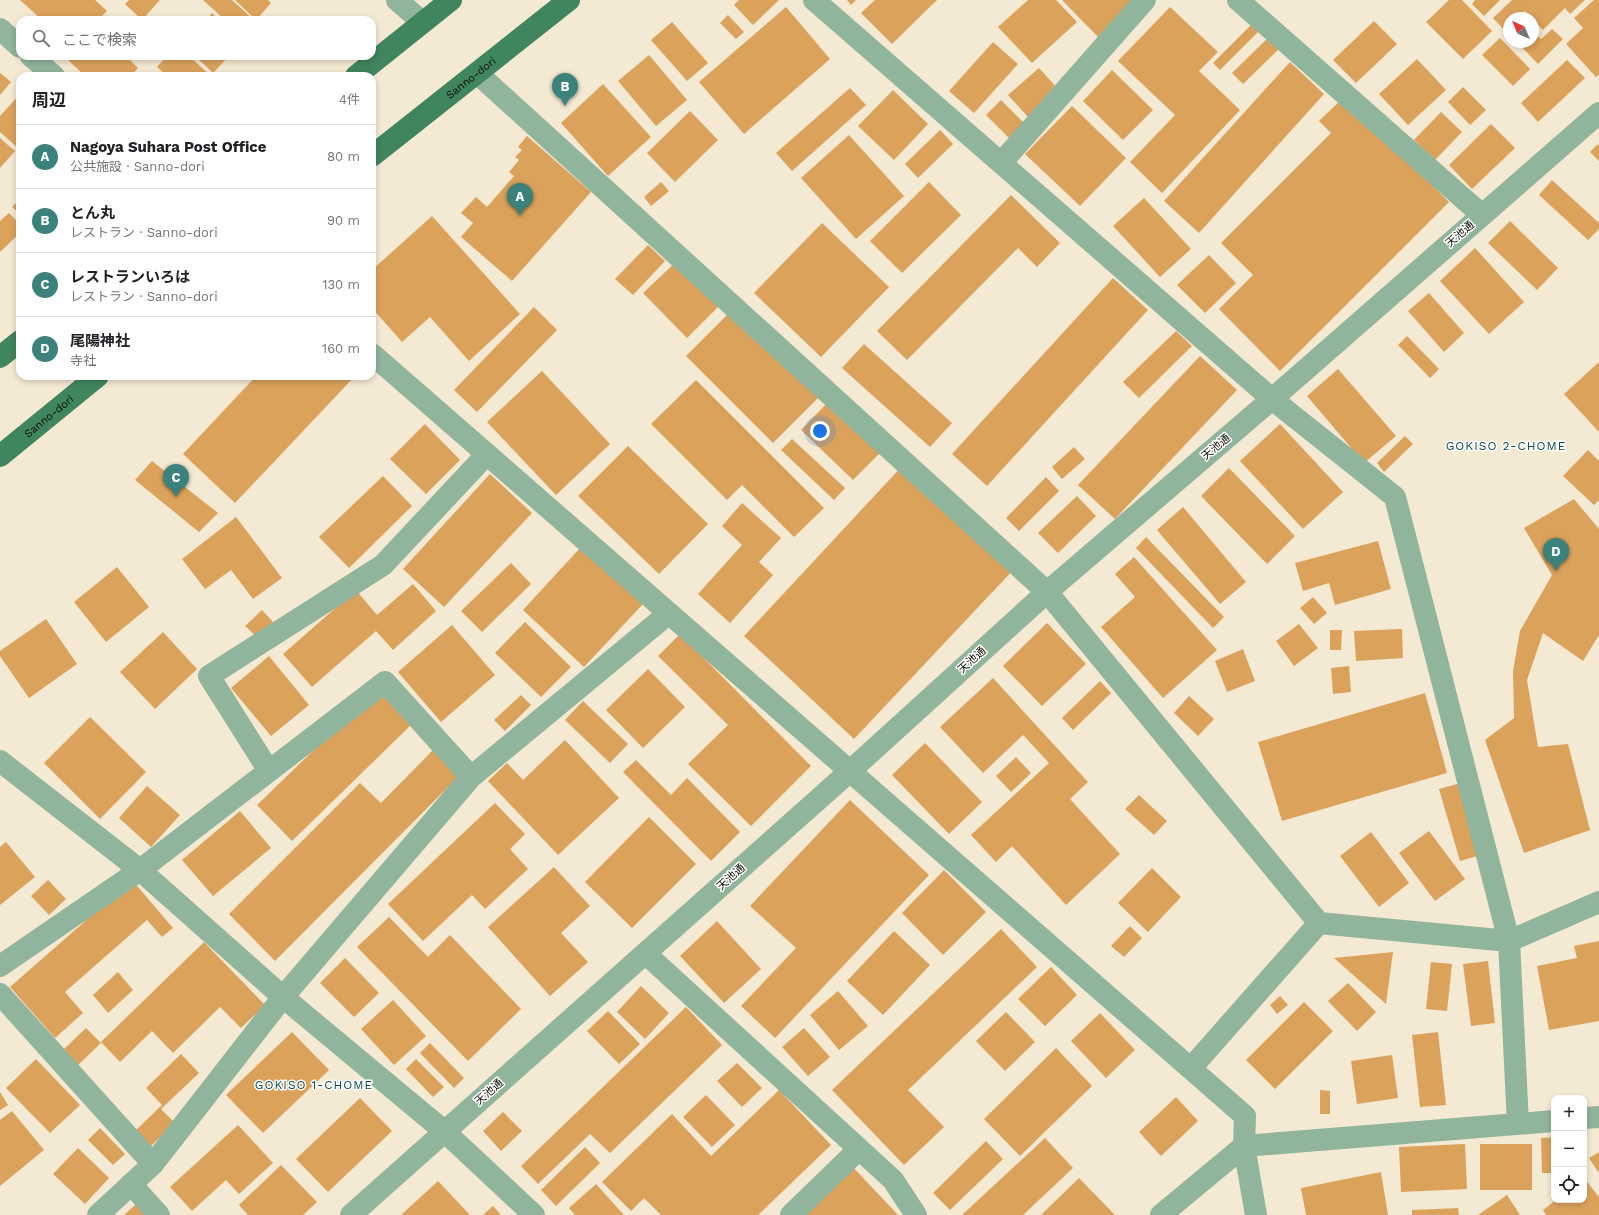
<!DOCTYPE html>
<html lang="ja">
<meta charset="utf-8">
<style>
body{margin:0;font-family:"Work Sans","Noto Sans JP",sans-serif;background:#f2f2f2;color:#202124}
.controls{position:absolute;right:12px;bottom:12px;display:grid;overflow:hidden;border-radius:8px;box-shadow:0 2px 6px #0003}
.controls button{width:36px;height:36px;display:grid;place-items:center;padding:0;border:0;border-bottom:1px solid #e0e0e0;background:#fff;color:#202124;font:20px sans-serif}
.compass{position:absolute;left:1503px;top:12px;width:36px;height:36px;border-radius:50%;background:#fff;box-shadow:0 2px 6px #0003;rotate:316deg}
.you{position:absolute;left:820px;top:431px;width:14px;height:14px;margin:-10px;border:3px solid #fff;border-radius:50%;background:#1a73e8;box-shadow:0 0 0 6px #1a73e833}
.badge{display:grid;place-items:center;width:26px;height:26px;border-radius:50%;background:#3b827c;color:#fff;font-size:13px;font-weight:700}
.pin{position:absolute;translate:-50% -33px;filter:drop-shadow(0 1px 2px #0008)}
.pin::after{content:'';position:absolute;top:21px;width:14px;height:12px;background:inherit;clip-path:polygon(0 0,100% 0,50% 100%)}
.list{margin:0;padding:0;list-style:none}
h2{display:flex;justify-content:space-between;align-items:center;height:52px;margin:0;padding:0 16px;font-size:17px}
h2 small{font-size:13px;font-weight:400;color:#757577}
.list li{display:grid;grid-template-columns:26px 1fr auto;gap:12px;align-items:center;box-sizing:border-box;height:64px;padding:0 16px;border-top:1px solid #e0e0e0}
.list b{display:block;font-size:15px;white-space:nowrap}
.list p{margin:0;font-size:13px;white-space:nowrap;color:#757577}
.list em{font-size:13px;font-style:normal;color:#757577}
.icon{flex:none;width:22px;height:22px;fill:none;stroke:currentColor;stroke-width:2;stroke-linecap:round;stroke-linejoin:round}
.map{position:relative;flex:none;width:1599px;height:1215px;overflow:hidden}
.search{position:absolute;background:#fff;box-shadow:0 2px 6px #0003;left:16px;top:16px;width:360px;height:44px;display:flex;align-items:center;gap:10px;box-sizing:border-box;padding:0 14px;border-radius:12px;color:#757577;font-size:15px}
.panel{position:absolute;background:#fff;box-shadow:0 2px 6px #0003;left:16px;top:72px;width:360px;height:308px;border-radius:12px}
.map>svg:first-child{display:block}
.building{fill:#dba25c}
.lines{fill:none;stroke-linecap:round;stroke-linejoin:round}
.minor{stroke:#91b49d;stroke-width:22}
.major{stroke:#3f855e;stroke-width:22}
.labels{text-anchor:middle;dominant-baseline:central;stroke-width:3;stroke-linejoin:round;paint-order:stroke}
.street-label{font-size:11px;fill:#110e06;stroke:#fff}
.neighbourhood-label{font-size:12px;letter-spacing:1px;fill:#0c4a46;stroke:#fff}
</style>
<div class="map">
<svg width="1599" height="1215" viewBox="0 0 1599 1215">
<rect width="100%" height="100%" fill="#f4e9d2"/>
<path class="building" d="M20,0H95L107,11L98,20H42Z
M129,0H160L142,20L125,4Z
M203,0H232L254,20H225Z
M235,0H268L271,3L256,20Z
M739,0H779L753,25L734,5Z
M847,0H856L851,5Z
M875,0H937L892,44L861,13Z
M1028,0H1056L1077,22L1032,63L998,27Z
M1062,0H1136L1098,37Z
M1449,0H1462L1492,31L1463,59L1426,22Z
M1475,0H1500L1484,16L1472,4Z
M1512,0H1585L1570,14L1565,8L1543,30L1525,11L1518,18H1509V27L1505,31L1493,18Z
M1594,0H1599V75L1596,77L1566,44L1583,28L1574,18Z
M786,7L830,59L744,134L699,82Z
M1170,7L1218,52L1199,71L1240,110L1162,193L1130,162L1175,115L1118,61Z
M212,13L219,20H206Z
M728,15L744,32L736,39L720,23Z
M1374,21L1397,44L1356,83L1333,60Z
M672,22L708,63L687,81L651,40Z
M1254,22L1261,29L1220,70L1213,63Z
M1552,29L1563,39L1538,64L1517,42H1533V32L1541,39Z
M1271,35L1282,46L1243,84L1232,73Z
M1500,38L1530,69L1513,86L1482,55Z
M993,42L1018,64L974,113L949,91Z
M649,55L687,100L656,126L618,81Z
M72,56H126L138,68L131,76H85L68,60Z
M167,56H189L211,76H167L157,67Z
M195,56H229L213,73Z
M1417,59L1446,90L1408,125L1379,94Z
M1567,60L1585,78L1538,122L1521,103Z
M1290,62L1324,94L1199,233L1164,201Z
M1039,68L1058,89L1028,117L1008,95Z
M1112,70L1153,110L1123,140L1083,101Z
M0,73L11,82L0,95Z
M603,84L651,137L608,176L561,123Z
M1463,87L1486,110L1470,125L1448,102Z
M850,88L866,105L792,171L776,153Z
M893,90L928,124L894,160L858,126Z
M20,94V148L19,149L0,132V116Z
M1344,97L1449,202L1280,371L1219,309L1253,275L1221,243L1331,133L1319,121Z
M1001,100L1025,124L1010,139L986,115Z
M1072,106L1126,158L1080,206L1025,154Z
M690,111L718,140L675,182L647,153Z
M1441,112L1462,132L1435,160L1414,140Z
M1491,124L1515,148L1472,189L1449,165Z
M940,130L953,144L918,178L905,164Z
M849,135L904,196L856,239L801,178Z
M527,136L591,192L512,281L461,237L473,223L461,213L476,197L487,207L514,176L509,172L519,160L515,157L522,150L518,147Z
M0,138L15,151L0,168Z
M1598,144L1599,146V161L1590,152Z
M1552,180L1599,223V229L1588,240L1539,195Z
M661,182L669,191L651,206L644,197Z
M929,182L961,215L902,273L870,241Z
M1011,195L1060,243L1037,267L1018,248L907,360L877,331Z
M1144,198L1191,249L1160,277L1113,226Z
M20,199V214L12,207Z
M9,213L20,224V233L0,252V221Z
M432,216L520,314L469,361L430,317L402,342L372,308V270Z
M1510,221L1558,268L1537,290L1488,243Z
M822,223L889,287L821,357L754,293Z
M648,245L665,261L633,295L615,279Z
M1475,248L1524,302L1489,334L1440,281Z
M1209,255L1236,283L1205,313L1177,285Z
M679,259L722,303L687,338L643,293Z
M1113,278L1148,310L987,486L952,454Z
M1429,293L1464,333L1444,352L1408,311Z
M534,307L557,330L477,412L454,390Z
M734,308L821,395L773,443L686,356Z
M1176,331L1192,346L1139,398L1123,382Z
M1407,336L1439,369L1430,378L1398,345Z
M864,344L952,423L930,447L842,368Z
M1200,356L1237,390L1115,519L1078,485Z
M1599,362V432L1564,394Z
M1338,369L1396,436L1364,463L1307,396Z
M542,371L610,444L556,495L487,422Z
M256,376H355L235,503L183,454Z
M696,380L824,508L794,537L742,485L727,500L651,424Z
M829,401L881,452L853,480L801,430Z
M425,424L460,460L426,494L390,459Z
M1280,424L1343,492L1303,529L1240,461Z
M1405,436L1413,444L1384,472L1377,463Z
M792,439L845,488L834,500L781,450Z
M628,446L708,524L659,574L578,496Z
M1074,447L1085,459L1062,479L1052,467Z
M1588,450L1599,461V500L1594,505L1563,476Z
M152,461L218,513L199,532L135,480Z
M905,463L1016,567L854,739L744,636Z
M1229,468L1295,536L1267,564L1201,496Z
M490,474L532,513L444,607L403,569Z
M383,476L412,506L349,568L319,537Z
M1046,477L1059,491L1019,531L1006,518Z
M1077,496L1096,516L1058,553L1038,533Z
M1574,499L1599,529V635L1583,661L1543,633L1527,680L1538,747L1568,744L1590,830L1524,853L1485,740L1514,718L1513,671L1520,631L1552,575L1524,528Z
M742,503L781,538L759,562L773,575L730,623L698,594L742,545L722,526Z
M1183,507L1246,582L1220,604L1157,530Z
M236,517L282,578L253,599L231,570L205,589L182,559Z
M1146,537L1224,617L1213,628L1136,548Z
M1378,541L1391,589L1335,605L1329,583L1303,591L1295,563Z
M581,547L643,604L584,667L523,610Z
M1134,557L1217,650L1163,698L1101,627L1135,597L1115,574Z
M511,563L531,584L482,632L461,611Z
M117,567L149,607L106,642L74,602Z
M413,584L436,611L393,650L376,631L312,687L283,654L356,590L377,615Z
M1313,597L1327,613L1314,624L1300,608Z
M262,610L273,622L257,637L245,626Z
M46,619L77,664L29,698L0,656V651Z
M525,622L571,667L541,697L495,653Z
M1047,623L1086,664L1042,706L1003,666Z
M1299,624L1318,648L1294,666L1276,641Z
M452,625L495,675L441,722L398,672Z
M1402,629L1403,658L1356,661L1354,631Z
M1330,630H1342L1341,650H1330Z
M163,632L197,669L155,709L120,672Z
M680,634L811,766L751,826L688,764L728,725L658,656Z
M1243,649L1255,681L1227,692L1215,661Z
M269,656L309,705L271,736L231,688Z
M1349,666L1351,692L1333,694L1331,668Z
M648,669L685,707L643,748L606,710Z
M993,678L1088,782L1070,799L1120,854L1066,905L1012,846L996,862L971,835L1049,763L1023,735L983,773L940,727Z
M1100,681L1111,693L1073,730L1062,718Z
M377,689L411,725L292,841L257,805Z
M1425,693L1447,773L1282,821L1258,742Z
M521,695L531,705L505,731L494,720Z
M1189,696L1214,719L1198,736L1174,713Z
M583,701L628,744L610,763L565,720Z
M90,717L146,772L100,819L44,763Z
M565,740L619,798L558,855L488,781L507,763L523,780Z
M925,743L982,802L949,834L892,775Z
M433,750L459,776L275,961L229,914L360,783L381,803Z
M1016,757L1031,773L1011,792L996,776Z
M636,760L671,795L687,778L740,832L711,861L623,772Z
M1461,783L1481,855L1460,861L1439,789Z
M147,786L180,815L151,847L119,818Z
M1139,795L1167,821L1154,835L1125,809Z
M850,800L929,875L775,1038L741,1006L796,948L750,906Z
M495,803L525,834L510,849L528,869L485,909L472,895L423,941L388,904Z
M240,811L271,848L213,896L182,860Z
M649,817L696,864L632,928L585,882Z
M1429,831L1465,879L1435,901L1399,853Z
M1371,832L1409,883L1379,907L1340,856Z
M6,842L35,877L0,905V847Z
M554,867L590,906L561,933L588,962L550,996L488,927Z
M1152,868L1181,897L1148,932L1118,903Z
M944,870L986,912L943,955L902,913Z
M48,880L66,899L49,915L31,896Z
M132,880L173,928L162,937L147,920L65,992L83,1013L55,1038L10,987Z
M389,917L428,957L450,935L521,1009L468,1061L357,947Z
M717,921L761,969L724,1003L680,956Z
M1130,926L1142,938L1124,957L1111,946Z
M1001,929L1037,967L908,1090L944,1127L904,1165L832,1090Z
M894,931L930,965L883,1015L847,981Z
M1599,941V1021L1549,1030L1537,966L1577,958L1574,946Z
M204,942L265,1005L241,1028L220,1007L173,1053L152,1031L120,1062L101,1042Z
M1393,952L1386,1004L1334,958Z
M345,958L379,993L354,1017L320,983Z
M1488,961L1495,1023L1471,1026L1463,964Z
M1431,962L1452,964L1447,1011L1426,1009Z
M1051,967L1077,995L1045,1026L1018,999Z
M118,972L133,990L108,1013L93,995Z
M1348,983L1376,1012L1357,1031L1328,1001Z
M641,986L669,1013L645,1039L617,1012Z
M838,991L868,1026L839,1050L810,1015Z
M1280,996L1288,1005L1277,1014L1270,1005Z
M393,1000L426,1036L394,1065L361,1029Z
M1304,1002L1333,1031L1275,1089L1246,1060Z
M686,1007L722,1045L610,1153L590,1134L538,1184L521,1166Z
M608,1011L640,1044L619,1064L587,1031Z
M1006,1012L1035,1042L1005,1071L976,1041Z
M1100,1013L1135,1050L1106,1078L1071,1041Z
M86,1028L101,1043L77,1066L62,1051Z
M804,1028L830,1057L808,1076L782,1047Z
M292,1032L329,1070L263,1133L226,1095Z
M1438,1032L1446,1105L1420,1107L1412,1035Z
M430,1043L464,1078L454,1088L420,1053Z
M1056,1048L1092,1086L1020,1156L984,1119Z
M181,1054L199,1073L161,1109L175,1123L151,1146L136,1130L162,1105L146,1088Z
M1392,1055L1398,1098L1357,1104L1351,1061Z
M36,1059L80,1105L50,1133L6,1088Z
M416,1059L444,1087L433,1097L406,1069Z
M737,1063L762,1088L742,1107L717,1081Z
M779,1090L831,1145L758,1215H661L644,1198L631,1211L602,1182L672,1114L711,1156Z
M1320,1090L1330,1091V1114H1320Z
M0,1092L8,1105L0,1110Z
M706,1095L735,1125L712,1147L683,1117Z
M1176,1097L1198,1121L1161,1156L1139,1132Z
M360,1098L392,1131L328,1192L296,1159Z
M12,1111L44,1150L0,1186V1120Z
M503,1112L522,1131L501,1151L483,1131Z
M238,1125L273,1163L239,1194L226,1180L192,1211L170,1187Z
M100,1128L125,1154L113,1165L88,1140Z
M1554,1137V1173H1542L1541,1138Z
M1045,1138L1073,1168L1023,1215H962Z
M986,1141L1003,1159L950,1210L933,1193Z
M1465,1144L1467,1189L1401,1192L1399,1147Z
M1480,1144H1532V1190H1480Z
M585,1147L600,1163L556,1206L541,1190Z
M78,1148L109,1178L85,1204L53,1174Z
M1599,1152V1173L1589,1158Z
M281,1165L317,1202L303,1215H248L239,1205Z
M851,1165L898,1215H797Z
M1381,1172L1388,1215H1306L1301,1188Z
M1079,1178L1115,1215H1041Z
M1584,1178L1599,1197V1215H1546L1543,1210L1556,1200H1584Z
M438,1181L470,1215H401Z
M596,1184L624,1215H575L569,1208Z
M1507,1195L1520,1215H1478Z
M143,1198L158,1215H124Z
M493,1206L501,1215H483Z
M1458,1208L1459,1215H1412V1210Z"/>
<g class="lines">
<path class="minor" d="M397,0L422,22
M814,0L1272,399L1395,497L1509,941L1518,1124
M1238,0L1482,215
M0,29L20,47
M31,56L54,76
M477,73L1047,592L1319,923L1191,1068
M1001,163L1145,0
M372,354L1245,1116L1244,1146L1256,1215
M0,761L140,870L283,997L444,1131L534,1215
M269,771L209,676L383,565L487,454
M1319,923L1509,941L1599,902
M646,954L893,1180L916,1215
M0,966L140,870L385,682L471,777
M0,994L153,1164
M1584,1118L1599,1117
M131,1184L159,1215
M98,1215L153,1164L283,997L471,777L668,614
M351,1215L849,772L1047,592L1272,399L1599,113
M791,1215L859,1149
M1161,1215L1244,1146L1554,1121"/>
<g class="major">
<path d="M356,76L451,0"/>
<path id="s1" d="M372,156L569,0"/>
<path d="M0,357L20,341"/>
<path id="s2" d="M0,456L98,376"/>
</g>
</g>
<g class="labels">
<g class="street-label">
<text stroke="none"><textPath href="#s1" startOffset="126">Sanno-dori</textPath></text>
<text transform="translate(1460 234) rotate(-41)">天池通</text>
<text stroke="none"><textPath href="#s2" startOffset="63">Sanno-dori</textPath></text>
<text transform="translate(1216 447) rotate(-40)">天池通</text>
<text transform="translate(972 660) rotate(-42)">天池通</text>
<text transform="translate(731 877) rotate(-42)">天池通</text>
<text transform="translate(489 1092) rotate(-41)">天池通</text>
</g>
<g class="neighbourhood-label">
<text x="1506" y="446">GOKISO 2-CHOME</text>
<text x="314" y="1085">GOKISO 1-CHOME</text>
</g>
</g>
</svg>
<div class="controls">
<button>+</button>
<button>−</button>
<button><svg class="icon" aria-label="locate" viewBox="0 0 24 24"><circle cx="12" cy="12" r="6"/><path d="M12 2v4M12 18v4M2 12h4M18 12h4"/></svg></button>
</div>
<svg class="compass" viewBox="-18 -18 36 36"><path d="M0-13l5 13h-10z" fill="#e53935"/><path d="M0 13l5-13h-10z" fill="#757577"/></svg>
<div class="you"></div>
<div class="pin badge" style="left:520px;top:216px">A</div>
<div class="pin badge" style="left:565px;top:106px">B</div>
<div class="pin badge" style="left:176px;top:497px">C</div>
<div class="pin badge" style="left:1556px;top:571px">D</div>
<div class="search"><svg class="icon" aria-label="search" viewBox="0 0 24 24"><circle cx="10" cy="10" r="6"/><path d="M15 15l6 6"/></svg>ここで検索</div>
<section class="panel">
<h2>周辺<small>4件</small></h2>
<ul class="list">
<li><span class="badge">A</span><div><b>Nagoya Suhara Post Office</b><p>公共施設 · Sanno-dori</p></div><em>80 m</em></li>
<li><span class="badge">B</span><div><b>とん丸</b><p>レストラン · Sanno-dori</p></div><em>90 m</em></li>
<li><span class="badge">C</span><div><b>レストランいろは</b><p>レストラン · Sanno-dori</p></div><em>130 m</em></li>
<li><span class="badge">D</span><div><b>尾陽神社</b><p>寺社</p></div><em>160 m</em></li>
</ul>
</section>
</div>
